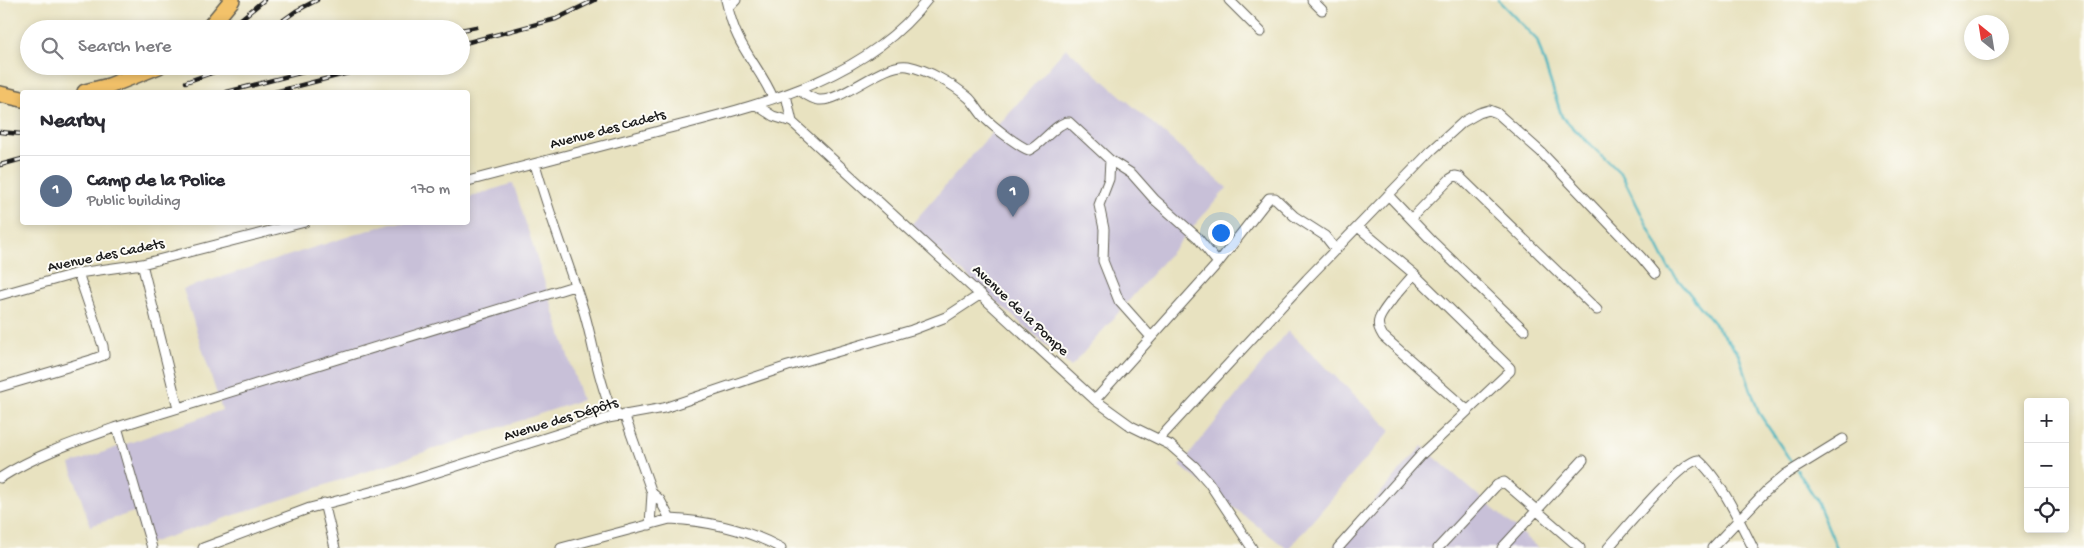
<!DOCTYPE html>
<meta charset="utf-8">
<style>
body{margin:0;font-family:"Gochi Hand",sans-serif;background:#f2f2f3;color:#2b2b33}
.controls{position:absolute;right:15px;bottom:15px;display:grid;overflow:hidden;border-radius:5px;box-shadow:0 2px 8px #0003}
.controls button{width:45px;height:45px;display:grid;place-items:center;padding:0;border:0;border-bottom:1px solid #e1e1e2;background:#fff;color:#2b2b33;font:25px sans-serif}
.compass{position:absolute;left:1964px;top:15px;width:45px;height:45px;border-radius:50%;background:#fff;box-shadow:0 2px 8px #0003;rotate:330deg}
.you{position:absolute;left:1220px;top:232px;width:18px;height:18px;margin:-12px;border:4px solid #fff;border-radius:50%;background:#1a73e8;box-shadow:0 0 0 8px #1a73e833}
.badge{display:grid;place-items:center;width:32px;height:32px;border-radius:50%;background:#7c3aed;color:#fff;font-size:16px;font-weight:700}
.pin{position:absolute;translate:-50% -41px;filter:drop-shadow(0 1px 2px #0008)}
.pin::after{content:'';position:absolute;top:26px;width:18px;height:15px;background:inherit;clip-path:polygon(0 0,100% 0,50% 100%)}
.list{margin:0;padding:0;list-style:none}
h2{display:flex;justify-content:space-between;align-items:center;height:65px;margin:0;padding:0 20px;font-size:21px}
h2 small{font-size:16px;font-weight:400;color:#7c7c81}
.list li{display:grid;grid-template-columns:32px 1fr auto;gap:15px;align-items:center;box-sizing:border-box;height:70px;padding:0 20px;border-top:1px solid #e1e1e2}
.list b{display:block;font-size:19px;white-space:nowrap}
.list p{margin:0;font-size:16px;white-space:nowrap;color:#7c7c81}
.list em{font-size:16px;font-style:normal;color:#7c7c81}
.icon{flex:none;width:28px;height:28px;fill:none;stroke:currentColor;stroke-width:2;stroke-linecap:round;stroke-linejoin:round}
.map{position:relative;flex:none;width:2084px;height:548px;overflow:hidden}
.search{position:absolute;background:#fff;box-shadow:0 2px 8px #0003;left:20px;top:20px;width:450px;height:55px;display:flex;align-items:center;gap:12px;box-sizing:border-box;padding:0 18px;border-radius:28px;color:#7c7c81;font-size:19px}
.panel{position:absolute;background:#fff;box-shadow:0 2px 8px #0003;left:20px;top:90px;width:450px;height:135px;border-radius:5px}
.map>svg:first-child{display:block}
.industrial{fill:#c8c0d8}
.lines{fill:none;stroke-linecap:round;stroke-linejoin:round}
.stream{stroke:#45b4bf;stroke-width:2.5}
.minor-casing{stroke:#636155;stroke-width:11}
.trunk-casing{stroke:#636155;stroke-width:18}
.minor{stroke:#fff;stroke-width:9}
.trunk{stroke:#f3c26a;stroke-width:15}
.rail-casing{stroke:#1c1c1c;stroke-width:4.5}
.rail{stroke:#fdfcf7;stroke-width:2.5;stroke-dasharray:8;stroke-linecap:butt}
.labels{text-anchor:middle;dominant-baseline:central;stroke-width:4;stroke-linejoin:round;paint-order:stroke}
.street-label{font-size:15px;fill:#1c1c1c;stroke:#fdfcf7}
</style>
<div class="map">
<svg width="2084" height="548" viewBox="0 0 2084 548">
<rect width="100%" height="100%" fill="#fdfcf7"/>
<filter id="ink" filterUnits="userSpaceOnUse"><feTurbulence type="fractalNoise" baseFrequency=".02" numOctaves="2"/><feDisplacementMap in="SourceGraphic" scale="10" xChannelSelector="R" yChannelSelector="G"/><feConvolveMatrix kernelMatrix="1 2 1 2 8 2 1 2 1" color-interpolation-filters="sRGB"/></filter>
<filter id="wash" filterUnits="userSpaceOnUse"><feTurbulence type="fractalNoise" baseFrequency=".0096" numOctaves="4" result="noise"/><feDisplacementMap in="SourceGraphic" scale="20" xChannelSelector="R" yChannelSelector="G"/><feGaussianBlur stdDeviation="1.12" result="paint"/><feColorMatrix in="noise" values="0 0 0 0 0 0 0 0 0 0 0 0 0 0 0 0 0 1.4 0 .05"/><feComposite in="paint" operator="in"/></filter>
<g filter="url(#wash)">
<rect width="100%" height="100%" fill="#e8e2c0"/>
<path class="industrial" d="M1066,48L1227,188L1071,367L910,226Z
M513,183L582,400L144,545L134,512L90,526L70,464L222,410L183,289L391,223L468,222V198Z
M1288,331L1391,430L1289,548H1286L1180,466Z
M1422,446L1538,548H1332Z"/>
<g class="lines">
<path class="stream" d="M1498,0L1537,40L1562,117L1622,175L1668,267L1738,353L1759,413L1794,466
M1797,470L1816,499L1837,548"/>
</g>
</g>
<g filter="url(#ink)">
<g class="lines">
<defs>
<path id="minor" d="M726,0C729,13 732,25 738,37C748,58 764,76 773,98
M1229,0L1261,32
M1312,0L1322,10
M728,8L736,0
M799,90C805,94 811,99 819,100C843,102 883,62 908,66C928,70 953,84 969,98C974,103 978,110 983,116C991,125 1018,146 1029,150C1042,145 1056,122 1069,122L1110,160L1132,174L1155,200L1197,237L1218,263
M786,95L792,122
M756,105L773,116L792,122L1095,400L1131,426L1170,445L1195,467L1209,483L1252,548
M1110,160L1109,179L1099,205L1104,229L1103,261L1119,301L1151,337
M535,164C549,214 568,262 584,312C593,342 597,375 609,404C611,409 616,411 619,415
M468,181C530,165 593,148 655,132C752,106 862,84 927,0
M1388,195L1433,242L1524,330
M1411,219L1450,179L1455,176L1460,177L1597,310
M142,264L178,408
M1414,274C1405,285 1382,309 1379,320C1377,326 1380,331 1383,336L1467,410
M0,295L78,273L142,264L305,222
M0,387L91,360L104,355L103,346L78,273
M1095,400L1218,263L1269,198H1275L1294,216L1325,236L1336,250
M624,414L652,493L650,525
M117,427L152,548
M1159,439L1307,279L1431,151L1463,122L1479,113L1489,110L1497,113L1541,152L1641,257L1655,274
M0,478C36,455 77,441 117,427L574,286
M652,493L660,500L670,519
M324,503L335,548
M203,548L310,508L397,485L608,418L664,408L788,366L912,330L946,317L981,294
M561,548L670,519C708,521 748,530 781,548
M1338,548L1422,454L1510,371V368L1414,274L1358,227
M1438,548L1497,485L1504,482L1580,548
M1502,548L1583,460
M1608,548C1623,531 1680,462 1698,460C1719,477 1741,524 1753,548
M1712,548L1766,491L1786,474L1843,439"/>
<path id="trunk" d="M208,29L232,0
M85,92L109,86L159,66
M0,94L22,99"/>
</defs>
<use href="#minor" class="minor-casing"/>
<use href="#trunk" class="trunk-casing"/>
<use href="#minor" class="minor"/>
<use href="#trunk" class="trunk"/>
<defs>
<path id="rail" d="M235,24L264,0
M271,29L296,11L317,0
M461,30L476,27
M461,44L556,19L595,0
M186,82L217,71L223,66
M227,92L326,66
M275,92L375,66
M0,132L22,134
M0,165L22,159"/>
</defs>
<use href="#rail" class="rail-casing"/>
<use href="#rail" class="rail"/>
</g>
</g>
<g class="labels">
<g class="street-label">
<text transform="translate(608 130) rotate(-15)">Avenue des Cadets</text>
<text transform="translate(106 256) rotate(-12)">Avenue des Cadets</text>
<text transform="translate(1020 311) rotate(43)">Avenue de la Pompe</text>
<text transform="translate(561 420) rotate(-17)">Avenue des Dépôts</text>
</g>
</g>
</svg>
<div class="controls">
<button>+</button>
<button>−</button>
<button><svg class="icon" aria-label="locate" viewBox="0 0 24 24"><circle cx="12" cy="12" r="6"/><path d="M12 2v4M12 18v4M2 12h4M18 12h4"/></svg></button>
</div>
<svg class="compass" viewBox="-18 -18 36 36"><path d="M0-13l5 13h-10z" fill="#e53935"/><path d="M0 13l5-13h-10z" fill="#7c7c81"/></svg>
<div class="you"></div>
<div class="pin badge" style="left:1013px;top:217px;background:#5c6f8a">1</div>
<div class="search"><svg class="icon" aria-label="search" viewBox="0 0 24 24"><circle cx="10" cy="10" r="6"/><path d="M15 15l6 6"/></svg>Search here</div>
<section class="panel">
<h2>Nearby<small></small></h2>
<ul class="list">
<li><span class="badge" style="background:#5c6f8a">1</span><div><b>Camp de la Police</b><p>Public building</p></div><em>170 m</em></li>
</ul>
</section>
</div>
